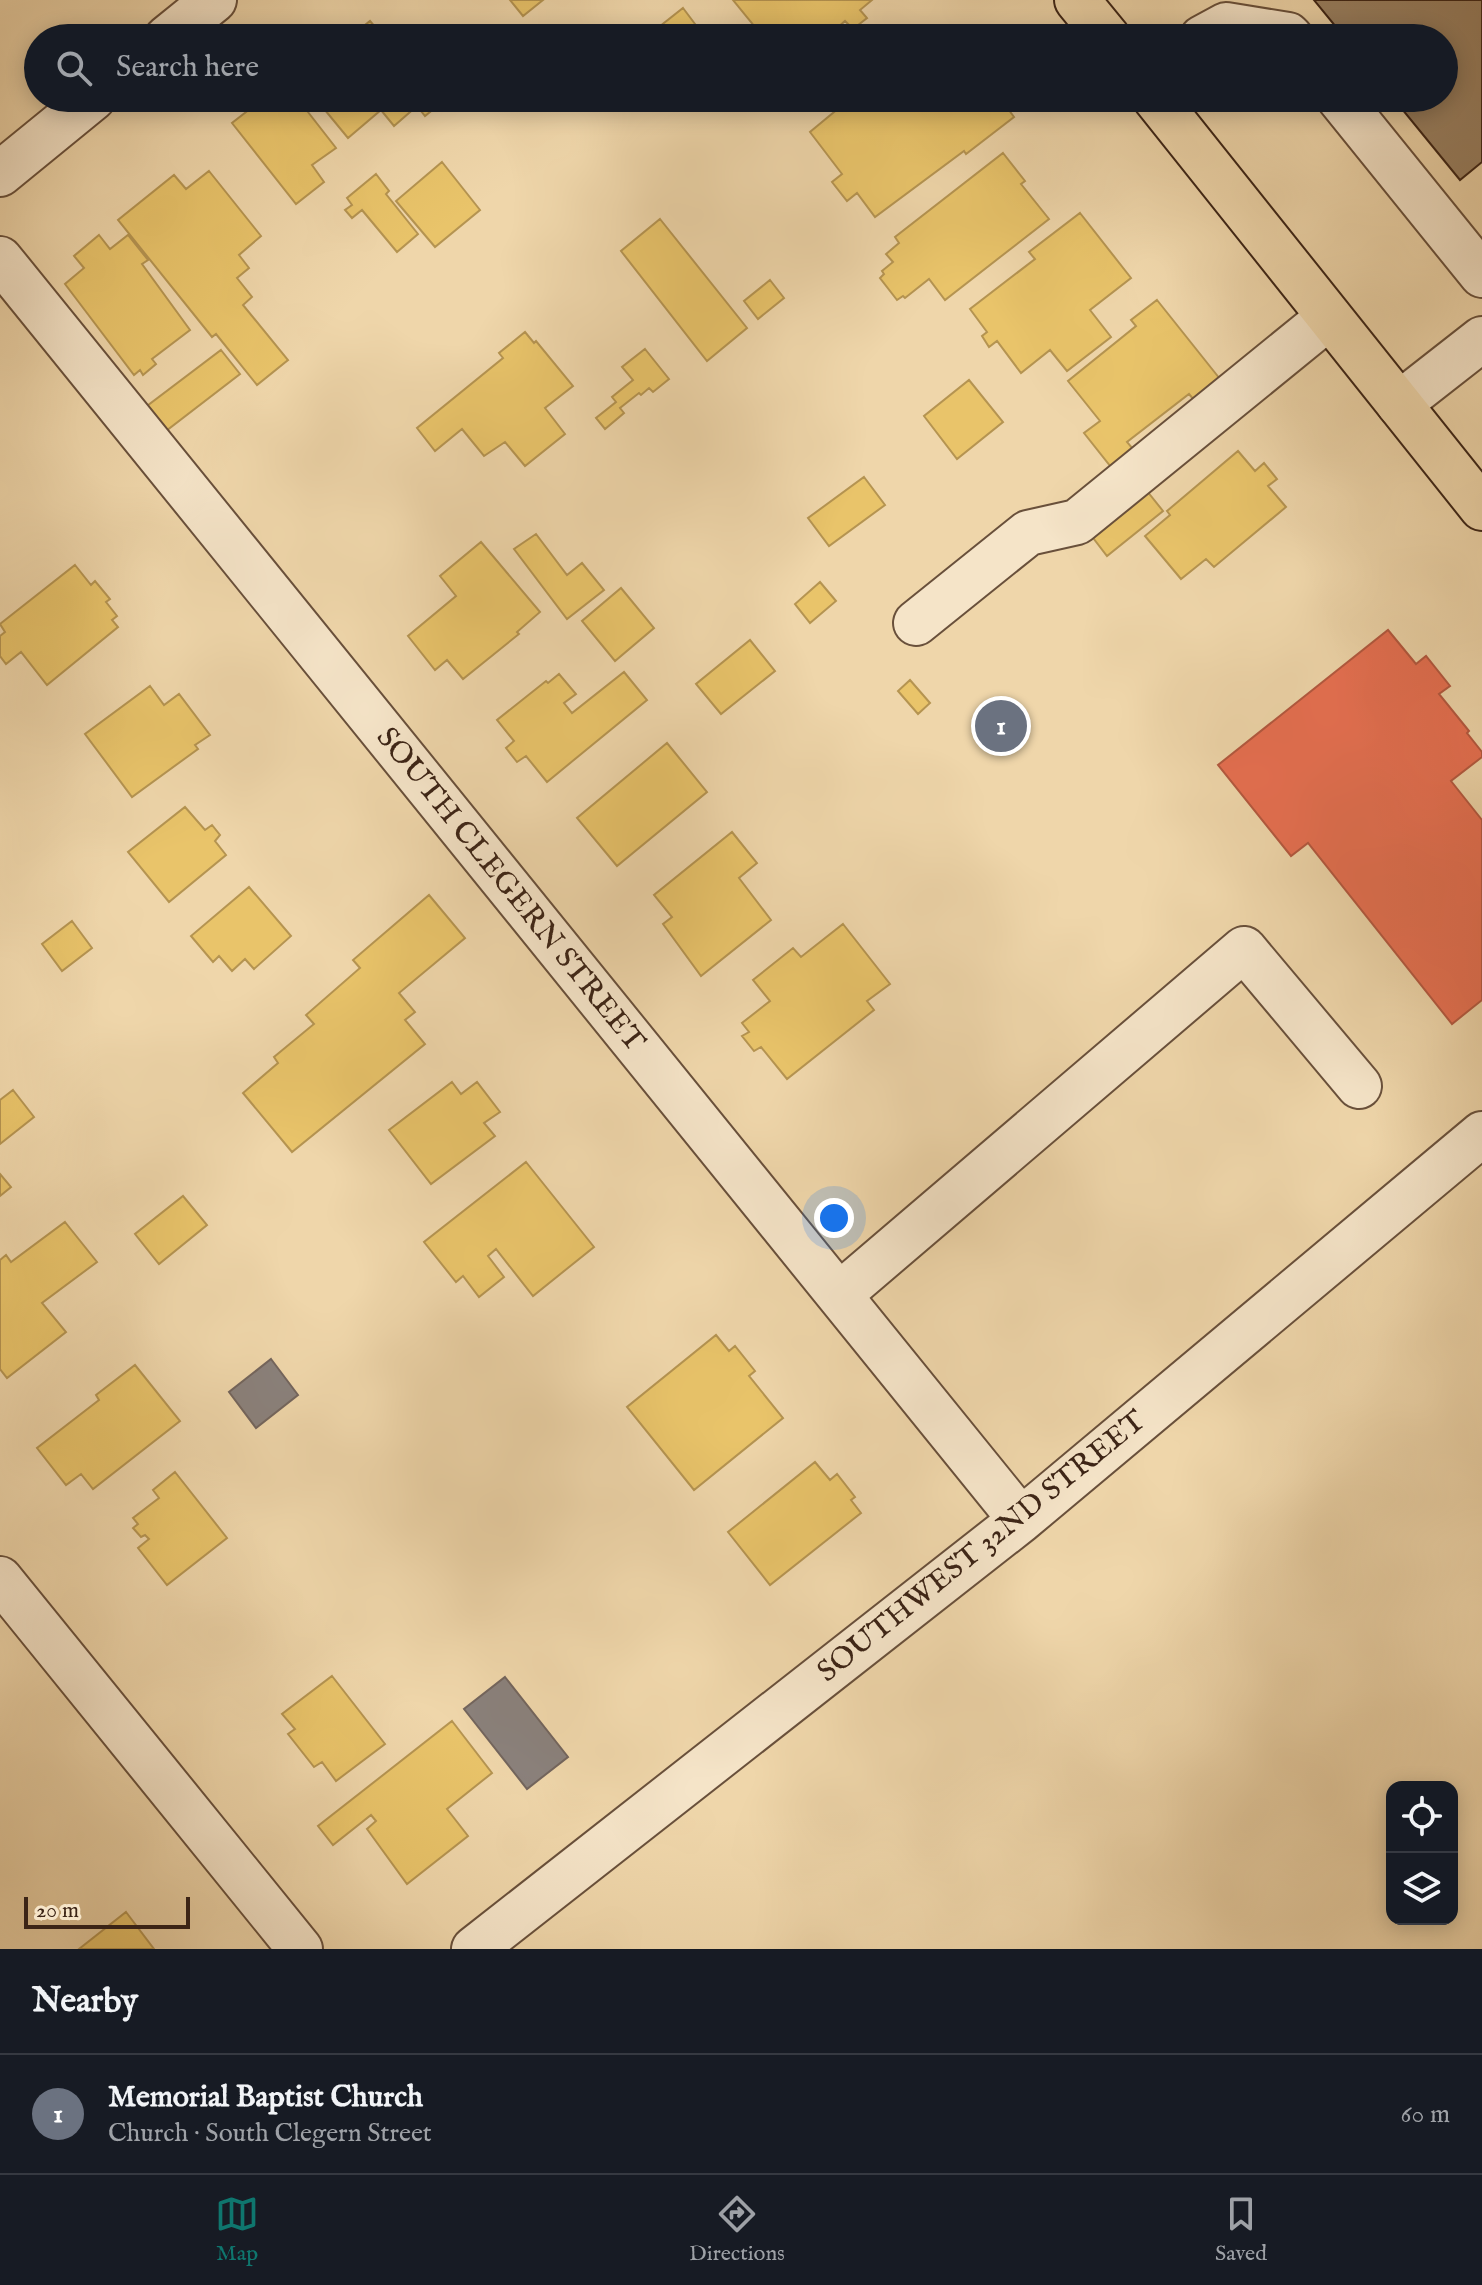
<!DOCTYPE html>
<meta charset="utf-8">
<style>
body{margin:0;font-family:"IM FELL English",serif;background:#242831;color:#f1f3f6}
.controls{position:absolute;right:24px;bottom:24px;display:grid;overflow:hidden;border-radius:16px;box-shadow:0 4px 20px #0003}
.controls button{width:72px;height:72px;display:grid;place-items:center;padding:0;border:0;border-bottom:2px solid #363941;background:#171b24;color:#f1f3f6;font:40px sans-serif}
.scale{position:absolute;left:24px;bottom:20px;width:166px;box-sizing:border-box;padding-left:8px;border:4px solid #3c2416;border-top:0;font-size:22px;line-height:28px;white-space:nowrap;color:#3c2416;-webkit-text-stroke:6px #f5e4c8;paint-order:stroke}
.you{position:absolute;left:834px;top:1218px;width:28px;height:28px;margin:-20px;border:6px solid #fff;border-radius:50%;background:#1a73e8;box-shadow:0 0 0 12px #1a73e833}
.badge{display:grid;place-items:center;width:52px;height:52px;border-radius:50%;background:#0f766e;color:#fff;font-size:26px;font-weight:700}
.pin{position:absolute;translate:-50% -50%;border:4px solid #fff;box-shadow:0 2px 8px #0006}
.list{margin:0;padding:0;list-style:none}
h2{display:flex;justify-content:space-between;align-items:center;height:104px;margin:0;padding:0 32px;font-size:34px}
h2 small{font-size:26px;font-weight:400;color:#9ea1a6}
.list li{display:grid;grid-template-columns:52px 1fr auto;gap:24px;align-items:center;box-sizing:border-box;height:120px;padding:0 32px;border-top:2px solid #363941}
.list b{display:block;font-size:30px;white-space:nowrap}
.list p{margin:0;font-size:26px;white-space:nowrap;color:#9ea1a6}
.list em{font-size:26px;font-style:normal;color:#9ea1a6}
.icon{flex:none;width:44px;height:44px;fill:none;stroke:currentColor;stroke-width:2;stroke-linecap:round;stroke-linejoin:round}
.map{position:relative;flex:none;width:1482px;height:1949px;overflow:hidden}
.search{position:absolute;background:#171b24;box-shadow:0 4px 20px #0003;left:24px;right:24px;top:24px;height:88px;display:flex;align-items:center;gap:20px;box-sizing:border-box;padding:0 28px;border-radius:44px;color:#9ea1a6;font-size:30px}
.sheet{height:224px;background:#171b24}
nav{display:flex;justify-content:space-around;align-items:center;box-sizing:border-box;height:112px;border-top:2px solid #363941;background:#171b24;font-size:22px;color:#9ea1a6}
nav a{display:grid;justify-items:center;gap:4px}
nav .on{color:#0f766e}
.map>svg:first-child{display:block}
.homes{fill:#e9c46a;stroke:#b59451;stroke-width:2}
.shops{fill:#e76f51;stroke:#b4583f;stroke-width:2}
.industry{fill:#8a817c;stroke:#73655d;stroke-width:2}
.building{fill:#998163;stroke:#3c2416;stroke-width:2}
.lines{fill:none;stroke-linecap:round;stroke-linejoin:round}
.minor-casing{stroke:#69503b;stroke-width:48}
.major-casing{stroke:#3c2416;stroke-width:48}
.minor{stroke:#f5e4c8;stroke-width:44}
.major{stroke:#efd6aa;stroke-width:44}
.labels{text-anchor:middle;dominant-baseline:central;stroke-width:8;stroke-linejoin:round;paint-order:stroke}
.street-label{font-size:30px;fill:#3c2416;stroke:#f5e4c8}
</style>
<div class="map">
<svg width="1482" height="1949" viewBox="0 0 1482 1949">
<rect width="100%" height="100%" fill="#efd6aa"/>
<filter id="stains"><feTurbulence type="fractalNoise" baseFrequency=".0025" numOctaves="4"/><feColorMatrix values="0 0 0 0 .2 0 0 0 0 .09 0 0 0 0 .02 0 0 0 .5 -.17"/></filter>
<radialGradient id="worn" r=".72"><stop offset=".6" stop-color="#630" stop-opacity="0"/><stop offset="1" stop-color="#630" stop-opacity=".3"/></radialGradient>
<path class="homes" d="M510,0H543L523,16Z
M733,0H872L860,10L867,18L853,29L845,21L826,38H764Z
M683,8L704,36L701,38H645Z
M370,21L381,34L391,26L401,38H349Z
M264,98H297L336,148L312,165L324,182L296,204L232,123Z
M315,98H447L425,116L417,106L394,126L381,110L348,138Z
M851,98H1000L1014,117L966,154L964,151L875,217L857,193L847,201L832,182L842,174L810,132Z
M1003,153L1025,181L1021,184L1049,219L945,300L929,279L905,298L903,296L897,300L880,278L884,274L882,271L893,262L886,254L899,243L895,237Z
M442,162L480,210L435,247L396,201Z
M209,171L261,236L239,255L249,268L237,278L252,297L243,305L288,360L257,385L216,334L212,337L118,220L174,175L186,189Z
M376,174L389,191L386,194L418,234L397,252L362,210L352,218L345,210L352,205L347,198Z
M1080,213L1131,278L1090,310L1111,337L1067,371L1050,350L1021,373L997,341L989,347L982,336L987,332L970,309L1035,259L1029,252Z
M660,219L747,328L707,361L621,251Z
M99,235L110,249L128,235L148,260L142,264L190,330L152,359L156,364L143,375L140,370L134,375L65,284L84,268L74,256Z
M770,280L784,298L758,319L744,301Z
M1157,300L1220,379L1194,400L1189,394L1127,442L1138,455L1115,472L1084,433L1100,421L1068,381L1136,326L1131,320Z
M525,332L534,343L536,341L573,386L545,408L565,434L525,466L505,442L484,456L462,429L435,451L417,428L503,358L499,353Z
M645,349L669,379L653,392L649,388L641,395L639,393L620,408L624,413L605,429L596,418L616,402L612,397L633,380L622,367Z
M221,350L240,374L162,434L143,409Z
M969,380L1003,422L957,459L924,416Z
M1238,451L1255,471L1264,463L1277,479L1268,486L1286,507L1214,567L1206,559L1181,579L1145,536L1170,515L1167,511Z
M864,477L885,505L829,546L808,518Z
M1143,486L1163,511L1107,556L1087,530Z
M536,534L567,575L582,563L604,590L567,619L514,549Z
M481,542L540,612L517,632L519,634L463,679L447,660L435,670L408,636L456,596L440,576Z
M75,565L91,585L95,581L110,599L106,602L117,616L112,620L118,627L47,685L21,652L6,664L0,656V636L5,632L0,624Z
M820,582L836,601L810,623L795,604Z
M621,588L654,628L615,661L582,621Z
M750,640L775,671L721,714L696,684Z
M624,672L647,700L547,782L526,756L517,762L506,748L514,741L497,720L546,681L548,683L559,674L576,694L564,703L572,713Z
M910,680L930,703L918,714L898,691Z
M150,686L164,705L179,694L210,735L195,745L198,749L132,797L85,734Z
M667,743L707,792L617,866L577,818Z
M185,807L205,830L212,825L220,835L215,841L226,855L169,902L128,852Z
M732,832L757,863L739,878L771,920L701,976L663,924L672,917L654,895Z
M249,887L291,936L254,969L245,959L232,971L219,956L213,962L191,936Z
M429,895L465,938L399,993L415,1012L405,1020L425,1044L292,1152L243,1093L278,1063L274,1057L314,1024L306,1015L360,968L353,960Z
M72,921L92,948L62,971L42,944Z
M843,924L890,984L867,1001L874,1010L787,1079L761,1047L754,1051L742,1036L749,1032L742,1023L770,1001L753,980L793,948L801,957Z
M452,1082L461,1094L477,1082L500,1112L484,1123L495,1136L431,1184L389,1130Z
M13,1090L34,1117L0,1144V1100Z
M526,1162L594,1247L533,1296L496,1249L488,1256L504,1277L479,1297L463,1276L456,1282L424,1242Z
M0,1174L11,1187L0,1196Z
M183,1196L207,1225L159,1264L135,1234Z
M65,1222L97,1262L42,1303L66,1332L7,1378L0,1369V1260L6,1255L11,1262Z
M716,1335L729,1351L735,1346L755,1371L749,1376L783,1418L694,1490L627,1407Z
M135,1365L180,1421L93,1489L81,1474L66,1485L37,1448L99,1400L96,1395Z
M815,1462L830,1480L837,1474L855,1497L851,1500L861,1513L770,1585L728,1532Z
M175,1472L227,1538L167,1585L138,1548L149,1539L145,1535L141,1537L133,1528L138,1524L133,1518L159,1498L153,1490Z
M332,1676L385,1744L336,1781L322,1762L314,1767L288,1734L295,1729L282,1714Z
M452,1721L492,1773L447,1809L468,1836L407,1884L367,1829L376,1821L371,1815L333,1845L318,1826Z
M126,1912L154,1949H79Z"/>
<path class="shops" d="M1388,630L1416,664L1426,656L1450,686L1439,694L1469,731L1467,733L1482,752V757L1451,781L1482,820V1000L1452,1024L1308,843L1291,856L1218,765Z"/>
<path class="industry" d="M271,1359L298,1395L256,1428L229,1392Z
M505,1677L568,1757L527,1789L464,1709Z"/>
<path class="building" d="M1314,0H1482V162L1460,180L1393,98H1444V38H1345Z"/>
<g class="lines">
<defs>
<path id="minor" d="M167,38L214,0
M1202,38L1226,25L1288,35L1291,38
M1339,98L1482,275
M0,174L93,98
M0,259L1021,1520
M1399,404L1482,339
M916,623L1028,533L1077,522L1329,317
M839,1295L1244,949L1359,1086
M0,1579L300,1949
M474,1949L1021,1520L1482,1134"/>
<path id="major" d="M1077,0L1108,38
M1155,98L1482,508"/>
</defs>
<use href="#minor" class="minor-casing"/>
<use href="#major" class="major-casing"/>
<use href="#minor" class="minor"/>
<use href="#major" class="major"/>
</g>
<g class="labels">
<g class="street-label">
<text transform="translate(510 890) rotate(51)">SOUTH CLEGERN STREET</text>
<text transform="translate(982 1547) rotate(-39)">SOUTHWEST 32ND STREET</text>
</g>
</g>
<rect width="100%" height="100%" filter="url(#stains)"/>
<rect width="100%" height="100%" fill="url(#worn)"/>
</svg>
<div class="controls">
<button><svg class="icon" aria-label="locate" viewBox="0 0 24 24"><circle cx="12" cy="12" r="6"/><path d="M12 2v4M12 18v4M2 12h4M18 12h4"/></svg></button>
<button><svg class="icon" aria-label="layers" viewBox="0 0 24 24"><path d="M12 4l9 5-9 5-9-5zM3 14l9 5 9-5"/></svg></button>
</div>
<div class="scale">20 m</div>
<div class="you"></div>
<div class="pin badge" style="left:1001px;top:726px;background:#6b7280">1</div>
<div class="search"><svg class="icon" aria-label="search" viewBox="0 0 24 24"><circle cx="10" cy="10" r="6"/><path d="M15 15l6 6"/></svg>Search here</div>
</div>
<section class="sheet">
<h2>Nearby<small></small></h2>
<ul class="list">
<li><span class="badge" style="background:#6b7280">1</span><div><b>Memorial Baptist Church</b><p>Church · South Clegern Street</p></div><em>60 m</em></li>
</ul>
</section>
<nav>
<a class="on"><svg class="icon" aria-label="map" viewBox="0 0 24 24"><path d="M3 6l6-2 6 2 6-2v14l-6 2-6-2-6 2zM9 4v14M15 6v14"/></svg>Map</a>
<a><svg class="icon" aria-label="directions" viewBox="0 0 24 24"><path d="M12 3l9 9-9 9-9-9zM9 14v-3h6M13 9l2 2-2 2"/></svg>Directions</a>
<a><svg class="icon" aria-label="saved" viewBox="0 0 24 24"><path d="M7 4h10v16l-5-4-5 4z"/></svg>Saved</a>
</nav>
